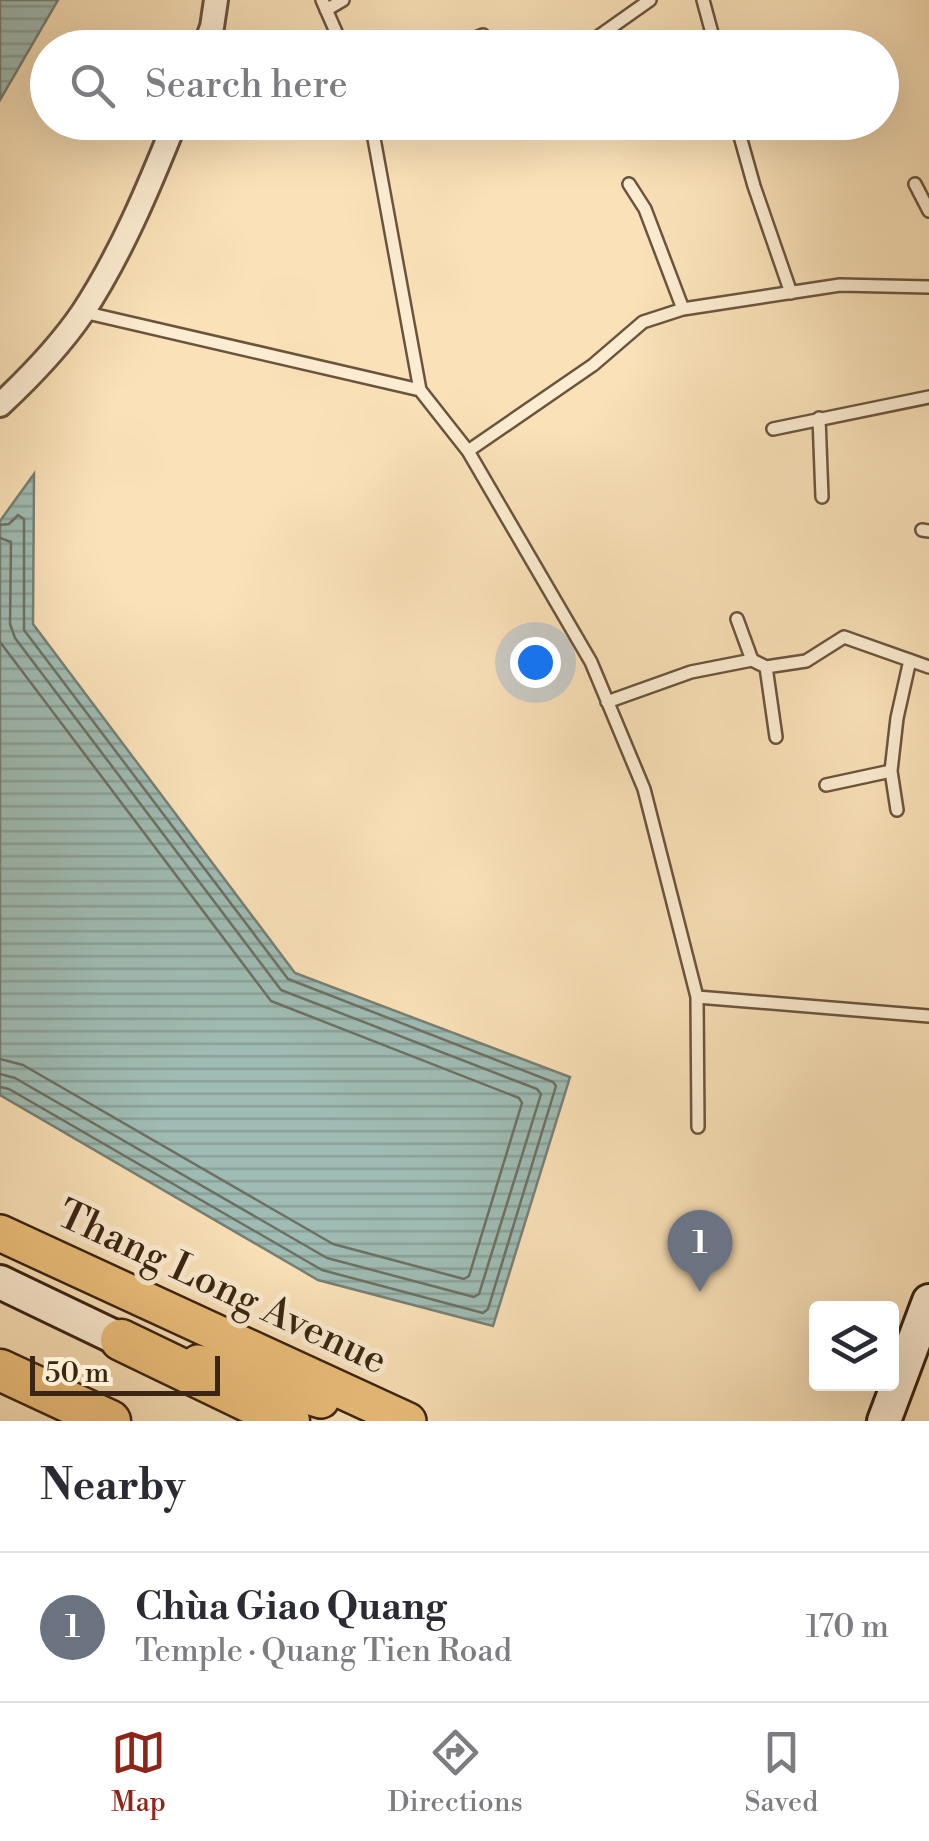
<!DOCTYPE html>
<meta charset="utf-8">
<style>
body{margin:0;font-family:"Libre Bodoni",serif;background:#f7f7f7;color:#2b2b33}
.controls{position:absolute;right:30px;bottom:30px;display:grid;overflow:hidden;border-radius:10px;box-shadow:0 10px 40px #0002}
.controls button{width:90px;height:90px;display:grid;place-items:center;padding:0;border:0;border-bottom:2px solid #e1e1e2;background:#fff;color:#2b2b33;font:50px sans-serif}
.scale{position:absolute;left:30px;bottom:25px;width:190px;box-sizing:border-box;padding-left:10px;border:5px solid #3b2514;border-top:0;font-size:28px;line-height:35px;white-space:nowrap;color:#3b2514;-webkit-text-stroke:8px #fcecd1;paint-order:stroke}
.you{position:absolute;left:535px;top:662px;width:35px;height:35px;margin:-25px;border:8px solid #fff;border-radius:50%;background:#1a73e8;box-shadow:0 0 0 15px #1a73e833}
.badge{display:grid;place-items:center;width:65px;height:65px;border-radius:50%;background:#8f2418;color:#fff;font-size:32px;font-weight:700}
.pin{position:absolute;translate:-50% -82px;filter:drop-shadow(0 2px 5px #0008)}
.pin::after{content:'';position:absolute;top:52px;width:35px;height:30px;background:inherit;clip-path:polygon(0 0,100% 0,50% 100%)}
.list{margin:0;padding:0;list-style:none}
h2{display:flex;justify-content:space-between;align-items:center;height:130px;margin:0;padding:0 40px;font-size:42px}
h2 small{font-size:32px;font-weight:400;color:#7c7c81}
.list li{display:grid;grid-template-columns:65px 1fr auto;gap:30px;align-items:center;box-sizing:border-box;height:150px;padding:0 40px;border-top:2px solid #e1e1e2}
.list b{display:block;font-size:38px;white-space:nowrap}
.list p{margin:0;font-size:32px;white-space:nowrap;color:#7c7c81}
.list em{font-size:32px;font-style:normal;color:#7c7c81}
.icon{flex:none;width:55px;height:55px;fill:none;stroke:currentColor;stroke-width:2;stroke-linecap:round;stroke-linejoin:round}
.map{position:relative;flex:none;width:929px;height:1421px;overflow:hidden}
.search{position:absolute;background:#fff;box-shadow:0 10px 40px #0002;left:30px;right:30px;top:30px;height:110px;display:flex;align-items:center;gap:25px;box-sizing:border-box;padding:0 35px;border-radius:55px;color:#7c7c81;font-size:38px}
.sheet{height:280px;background:#fff}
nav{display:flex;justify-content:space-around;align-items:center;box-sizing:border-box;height:140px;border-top:2px solid #e1e1e2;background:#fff;font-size:28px;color:#7c7c81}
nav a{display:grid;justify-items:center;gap:5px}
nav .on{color:#8f2418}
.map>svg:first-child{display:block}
.water{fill:url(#water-rules);stroke:#778074;stroke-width:2.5}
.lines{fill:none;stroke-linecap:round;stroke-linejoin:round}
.shore{stroke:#6d7064;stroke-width:2.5}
.lane-casing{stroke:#6b543d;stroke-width:16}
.street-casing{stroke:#6b543d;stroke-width:28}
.secondary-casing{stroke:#3b2514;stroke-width:38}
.primary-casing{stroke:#3b2514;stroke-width:40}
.highway-casing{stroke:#3b2514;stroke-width:45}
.lane{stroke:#fcecd1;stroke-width:11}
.street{stroke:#fcecd1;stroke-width:22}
.secondary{stroke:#fcecd1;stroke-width:32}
.primary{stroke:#edc07c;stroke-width:35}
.highway{stroke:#edc07c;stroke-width:40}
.labels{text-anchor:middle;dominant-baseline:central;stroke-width:10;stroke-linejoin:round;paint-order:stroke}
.street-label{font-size:40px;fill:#3b2514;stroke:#fcecd1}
</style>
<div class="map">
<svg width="929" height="1421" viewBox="0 0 929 1421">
<defs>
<pattern id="water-rules" width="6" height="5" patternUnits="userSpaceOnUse" patternTransform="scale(2.5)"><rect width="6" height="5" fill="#9fbcb4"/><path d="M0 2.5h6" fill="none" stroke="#8aa19a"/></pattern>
</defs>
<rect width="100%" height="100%" fill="#fae1b8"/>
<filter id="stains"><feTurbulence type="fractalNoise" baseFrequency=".002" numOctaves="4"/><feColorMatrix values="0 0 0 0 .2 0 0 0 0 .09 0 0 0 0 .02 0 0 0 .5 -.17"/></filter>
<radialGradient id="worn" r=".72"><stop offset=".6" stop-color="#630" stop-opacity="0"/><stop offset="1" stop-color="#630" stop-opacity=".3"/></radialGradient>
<path class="water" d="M0,0H58L0,100Z
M34,474L33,624L295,973L570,1077L493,1326L318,1280L0,1095V521Z"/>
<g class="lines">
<path class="shore" d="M0,525L9,524L18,515L24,519V630L288,979L553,1082L556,1086L488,1309L483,1313L322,1270L9,1089L0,1087
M0,538L11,542L10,624L15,638L281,990L537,1089L541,1094L479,1294L474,1297L327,1258L15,1078L0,1074
M0,642L271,1001L519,1098L522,1103L469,1276L464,1279L333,1244L23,1065L0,1059"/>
<defs>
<path id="lane" d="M322,0L343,48
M703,0L716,48
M326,10L343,0
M452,48L483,35L496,48
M582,48L650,0
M371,122L420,390L468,451L591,662L644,789L697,997L698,1127
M736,122L754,186L791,293
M629,184L645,209L683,309
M915,184L929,211
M83,312L420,390
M819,418L822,497
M773,429L929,397
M468,451L593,365L643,322L683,309L840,285L929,287
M922,530L929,531
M737,619L752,660
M766,667L776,737
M607,702L691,672L752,660L766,667L806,661L844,637L929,667
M891,771L897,810
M826,785L891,771L897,718L910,660
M697,997L929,1016"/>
<path id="street" d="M204,48L212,27L216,0
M0,405C30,377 60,346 83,312C121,254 149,187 175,122"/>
<path id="secondary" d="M0,1282L121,1340
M884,1421L929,1301"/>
<path id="primary" d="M0,1233L408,1421
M198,1363L321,1400"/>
<path id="highway" d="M121,1340L289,1421
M0,1370L110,1421"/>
</defs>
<use href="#lane" class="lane-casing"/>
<use href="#street" class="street-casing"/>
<use href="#secondary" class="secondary-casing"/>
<use href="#primary" class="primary-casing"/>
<use href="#highway" class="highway-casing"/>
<use href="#lane" class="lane"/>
<use href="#street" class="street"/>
<use href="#secondary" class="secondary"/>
<use href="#primary" class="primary"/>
<use href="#highway" class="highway"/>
</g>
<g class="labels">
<g class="street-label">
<text transform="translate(222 1288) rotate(25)">Thang Long Avenue</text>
</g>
</g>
<rect width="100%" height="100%" filter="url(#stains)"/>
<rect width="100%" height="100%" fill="url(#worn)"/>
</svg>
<div class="controls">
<button><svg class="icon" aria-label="layers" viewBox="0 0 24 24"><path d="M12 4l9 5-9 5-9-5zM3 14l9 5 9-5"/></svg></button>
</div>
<div class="scale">50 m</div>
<div class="you"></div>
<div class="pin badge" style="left:700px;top:1292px;background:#6b7280">1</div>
<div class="search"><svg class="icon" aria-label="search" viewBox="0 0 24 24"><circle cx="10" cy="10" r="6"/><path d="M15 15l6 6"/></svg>Search here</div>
</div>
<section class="sheet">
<h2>Nearby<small></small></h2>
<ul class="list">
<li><span class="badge" style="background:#6b7280">1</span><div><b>Chùa Giao Quang</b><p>Temple · Quang Tien Road</p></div><em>170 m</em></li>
</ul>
</section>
<nav>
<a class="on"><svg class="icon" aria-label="map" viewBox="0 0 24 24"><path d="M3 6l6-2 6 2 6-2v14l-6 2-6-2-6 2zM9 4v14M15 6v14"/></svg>Map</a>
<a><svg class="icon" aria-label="directions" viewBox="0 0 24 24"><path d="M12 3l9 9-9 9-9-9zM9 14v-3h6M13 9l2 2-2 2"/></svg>Directions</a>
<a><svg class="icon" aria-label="saved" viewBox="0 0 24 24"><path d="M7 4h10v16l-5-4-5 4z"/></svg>Saved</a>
</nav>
